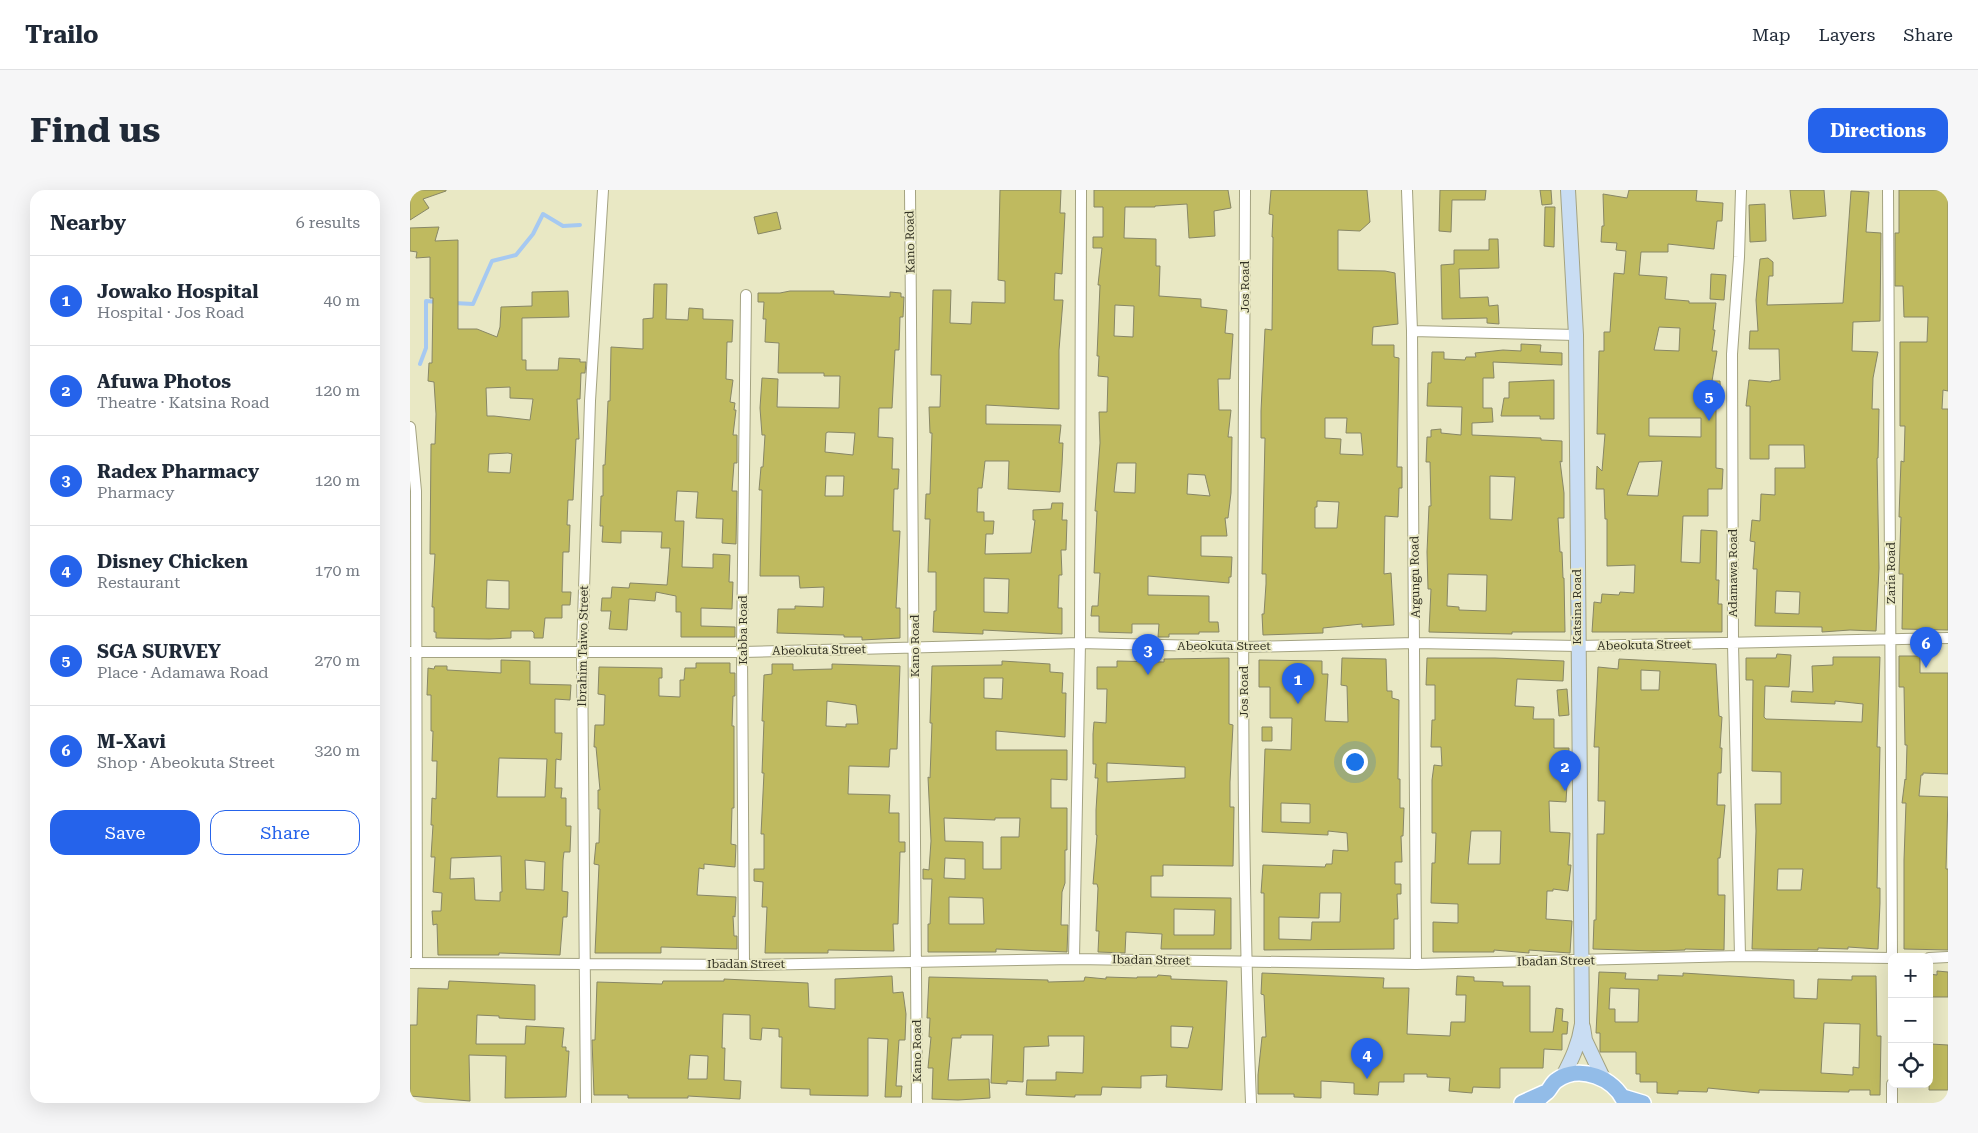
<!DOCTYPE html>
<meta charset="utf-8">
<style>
body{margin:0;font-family:"Roboto Serif",serif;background:#f6f6f7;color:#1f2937}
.controls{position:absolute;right:15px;bottom:15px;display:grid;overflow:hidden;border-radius:10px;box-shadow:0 5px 20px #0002}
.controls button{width:45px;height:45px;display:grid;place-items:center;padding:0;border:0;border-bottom:1px solid #e0e1e3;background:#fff;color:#1f2937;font:25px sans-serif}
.you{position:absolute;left:944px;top:571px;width:18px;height:18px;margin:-12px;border:4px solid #fff;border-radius:50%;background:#1a73e8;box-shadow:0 0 0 8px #1a73e833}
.badge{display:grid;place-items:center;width:32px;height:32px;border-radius:50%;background:#2563eb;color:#fff;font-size:16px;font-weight:700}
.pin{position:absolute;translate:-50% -41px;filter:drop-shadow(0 1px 2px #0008)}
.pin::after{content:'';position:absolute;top:26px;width:18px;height:15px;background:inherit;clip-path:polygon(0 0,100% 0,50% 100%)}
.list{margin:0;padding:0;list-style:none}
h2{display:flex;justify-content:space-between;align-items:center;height:65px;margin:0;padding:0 20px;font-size:21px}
h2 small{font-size:16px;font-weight:400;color:#747a83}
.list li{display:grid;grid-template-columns:32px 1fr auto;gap:15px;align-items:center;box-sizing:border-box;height:90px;padding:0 20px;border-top:1px solid #e0e1e3}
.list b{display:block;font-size:19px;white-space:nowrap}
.list p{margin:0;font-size:16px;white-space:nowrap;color:#747a83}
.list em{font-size:16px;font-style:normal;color:#747a83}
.actions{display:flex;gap:10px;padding:15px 20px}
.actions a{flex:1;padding:11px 0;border:1px solid #2563eb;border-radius:15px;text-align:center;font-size:18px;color:#2563eb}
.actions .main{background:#2563eb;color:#fff}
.icon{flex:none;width:28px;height:28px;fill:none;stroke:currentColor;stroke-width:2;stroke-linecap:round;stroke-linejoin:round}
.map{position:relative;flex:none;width:1538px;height:913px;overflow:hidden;border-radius:15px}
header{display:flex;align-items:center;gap:30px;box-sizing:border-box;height:70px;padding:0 25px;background:#fff;border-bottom:1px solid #e0e1e3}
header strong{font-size:24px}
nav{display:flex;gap:28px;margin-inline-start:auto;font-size:18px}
.intro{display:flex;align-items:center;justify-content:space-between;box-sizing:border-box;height:120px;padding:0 30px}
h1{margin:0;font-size:35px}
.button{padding:12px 22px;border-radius:15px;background:#2563eb;color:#fff;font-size:18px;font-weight:700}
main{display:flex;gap:30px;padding:0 30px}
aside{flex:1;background:#fff;border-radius:15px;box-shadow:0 5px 20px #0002}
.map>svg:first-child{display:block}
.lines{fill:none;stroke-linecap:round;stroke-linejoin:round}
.stream{stroke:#a6c9f1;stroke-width:4}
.building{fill:#bfba5f;stroke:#888766;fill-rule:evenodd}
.street-casing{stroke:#a4a381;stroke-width:12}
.secondary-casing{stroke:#a4a381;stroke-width:16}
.primary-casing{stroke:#fff;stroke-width:18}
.street{stroke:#fff;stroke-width:10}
.secondary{stroke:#c9ddf3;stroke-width:14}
.primary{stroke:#92bce8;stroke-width:15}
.labels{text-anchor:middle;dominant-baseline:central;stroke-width:4;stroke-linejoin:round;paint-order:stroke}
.street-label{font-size:12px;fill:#323123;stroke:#e9e8c4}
</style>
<header>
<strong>Trailo</strong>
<nav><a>Map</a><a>Layers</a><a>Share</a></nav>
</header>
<div class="intro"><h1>Find us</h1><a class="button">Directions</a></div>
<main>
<aside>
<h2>Nearby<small>6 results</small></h2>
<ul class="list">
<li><span class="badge">1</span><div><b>Jowako Hospital</b><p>Hospital · Jos Road</p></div><em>40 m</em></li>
<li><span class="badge">2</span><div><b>Afuwa Photos</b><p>Theatre · Katsina Road</p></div><em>120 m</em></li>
<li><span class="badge">3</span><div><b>Radex Pharmacy</b><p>Pharmacy</p></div><em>120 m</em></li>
<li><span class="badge">4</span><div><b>Disney Chicken</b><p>Restaurant</p></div><em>170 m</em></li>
<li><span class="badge">5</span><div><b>SGA SURVEY</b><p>Place · Adamawa Road</p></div><em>270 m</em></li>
<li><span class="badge">6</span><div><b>M-Xavi</b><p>Shop · Abeokuta Street</p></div><em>320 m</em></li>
</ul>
<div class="actions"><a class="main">Save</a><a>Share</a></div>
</aside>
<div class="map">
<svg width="1538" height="913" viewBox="0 0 1538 913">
<rect width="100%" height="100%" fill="#e9e8c4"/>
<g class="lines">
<path class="stream" d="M44,113L63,114L82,71L106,65L123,44L133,24L153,36L170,35
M10,174L16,158V111L27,112"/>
</g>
<path class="building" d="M0,0H36V1L13,9L19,18L0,30Z
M590,0H651L650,23H655L652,84L645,83L644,110H653L649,160V219L576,215V234L651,235L649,253H653L652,275L650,302L635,301L598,299L599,271H575L572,298H568L567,322H574V331H584L583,344H576L575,364L621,363L625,330H623V320L641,319L642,313H653L652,330H657L656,360H651L652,385H649L648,418H652V444L573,440V444L523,442L524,421H526V382H518L520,329H515L516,304H520L521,273L522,243H520L519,217H530L531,185H521L523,100H541L540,133L561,134L562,112L595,113V91L588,90ZM574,388L599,389L598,423L574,422Z
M684,0H818L821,18L804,21L805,46L779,48L777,14L745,16V17H715L714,48L746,49V76H750L749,106L791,109V117L817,120L815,143L823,144L820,189H808L809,220H821L818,247H822L821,303L818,328H815L817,346H791V366L822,367L821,387H819V393L738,386V405L799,406V432H808L809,442H789V444H759V447H748L749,434H722V443L689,442V426H681L682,416H688L690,383H684L687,321H685L690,253L689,222H697L698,187L688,186L689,166H687L690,95H688L692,58H683V47H693V17H684ZM705,115L724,116L723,147L704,146ZM707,273H726L725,303L704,302ZM778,284L795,285L800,306L777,304Z
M861,0H957L960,32L950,41L928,40V80L975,81L985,83L988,134L963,137L962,155H984V167L989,168L987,277H992V298H989L988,327L975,326L974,384L981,383L984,435L952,437V434L913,438V443L853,445L852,424H854L856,394V384H852L855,248H851V221L855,139L862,140L863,47H862L863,25L859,24ZM915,228H937L936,243H951L953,265L930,264L931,249L915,248ZM907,311L929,312L927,338H905V317H907Z
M1030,0H1076L1075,10H1042L1041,42L1029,41Z
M1130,0H1141L1142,14L1132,15Z
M1219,0H1287L1286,11L1313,13L1312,31H1307L1304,59L1258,54V62H1231L1229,85L1257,87L1255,109L1279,111V113H1306L1303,140H1305L1302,161H1307L1302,191H1310L1311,214H1306V278L1313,279L1312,299H1298V326H1273L1271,372L1290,373L1291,340L1307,341L1306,390H1309L1308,414H1312V442H1182L1184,412L1191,413L1192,404L1209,405L1210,402L1224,403L1225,375L1197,376V329H1195L1194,299H1186L1187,276L1192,281L1195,244H1187L1189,161H1194V142H1200L1204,83L1214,84L1216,61L1206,60L1207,53L1191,52L1192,36H1194L1193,4L1217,8ZM1249,137L1270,138L1269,161L1244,160ZM1239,228H1291V247L1239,246ZM1252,271L1248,306L1217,305L1229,272Z
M1380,0H1414L1416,26L1383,29Z
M1489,0H1538V201L1533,200L1532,219H1538V440L1492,439L1493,384H1489L1491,327H1489L1491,271L1494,272L1495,236H1490V152H1517L1518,127H1494L1493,96H1485V43H1489Z
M1441,1L1459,2L1456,42L1471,43L1470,131L1443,132L1442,161L1468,162L1463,188L1462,219H1469L1468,268H1467L1469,378L1466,441L1440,440L1412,442V437L1345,436L1347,379H1343L1345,352L1340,351L1342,330L1350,331L1351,304L1365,305V278H1395L1394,255H1359V269H1340V216H1336L1339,190L1361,192V191L1370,190L1369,159H1339L1340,141H1348L1346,110L1350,69L1358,68L1363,72V86H1359L1357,115L1433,113ZM1366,401L1390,402L1389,424L1365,423Z
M1355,14L1356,51L1340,52L1339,15Z
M1135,17H1145L1144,57L1134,56Z
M367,22L371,39L348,44L344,27Z
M29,37L25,51L48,50V139H67L87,147L90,137L91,117L122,116V102L158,101L159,127L112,128V170H116V180H148L149,168L170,169V172H176L175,183H171L170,209H167L169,249H166L163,310H158L157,335H160L159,362H153L152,402H161L160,415H152V428H135L133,448H124V443L122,441H101V448L79,449L26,448V442H24V417H22L25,364H20L21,254H25L26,224L24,192L18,191L19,173H22L23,108H20V67L6,68L7,62L0,61V38ZM100,197V208L123,209L120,230L84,226H77L76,198ZM98,263L102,264L100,283L78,282L79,264ZM77,390L99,391V419L76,418Z
M1079,49H1088L1089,78L1049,79L1050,108L1078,107L1079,116L1088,115L1089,134L1077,133V128L1032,129L1031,75L1044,74V60H1079Z
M1301,84L1316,85L1314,110L1300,109Z
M244,94H257L256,129L278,130L279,118L293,119V129L323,130L322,152H317L316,189L323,190L320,212L325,213L324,220H326L323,245H327V273H324L322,301H327L326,354L312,353L313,329L286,328L288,302L267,301L265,331H274L272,377L303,378V364L320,365L319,392H323L322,419L291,418V436L325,437V447H271V422H266V406L246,402L245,411L219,409L217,440L199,439L201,421H191L192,408H201L202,397L219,398L220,393L257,395L258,385L260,358H251L252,342L211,341V353L192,352L193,336H190L191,306H193V275H195L198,211H200L201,157L233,159V129L243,128Z
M380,101H424V104L480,107V102L491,103V107H494L493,127H490L489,160H485L482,218H469L468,247L483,248L482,279H489L488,299H484L483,333V341H490L486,418H490V448L452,450V447H434V445L367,443L368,419H385V416L413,417L414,397L390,398L389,386H350L352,300H349L351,277H353L355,245H352L350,218L352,188L368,189L367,217L429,218L430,186H414V183H368L369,153L355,152L356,129H353L354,112H348V103H370ZM418,242L445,243L443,265L415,262L416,243ZM416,286H434L433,306H415Z
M1111,154L1131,155L1130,162L1152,163V175L1083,172L1084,188H1073V218H1082L1083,232L1062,233V245L1131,248V250L1152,251V272L1150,271L1154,303V328H1148L1150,362H1152L1153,388H1154L1155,442H1102V444L1019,442L1021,399H1018L1017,362L1019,316H1021L1020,272H1016L1017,247H1021V240L1031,239V243L1051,245L1052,217L1017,216L1018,193H1021L1022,162H1034V169L1055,170L1056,167H1066L1065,163L1093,160L1111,161ZM1080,286L1105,287L1102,330L1080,329ZM1038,384L1077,385L1076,421L1049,420V417L1037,416Z
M1144,190V229H1130V226H1091L1094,208H1099V192Z
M1367,464L1381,465L1379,497L1355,496L1354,527L1356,529L1452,532L1453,514L1425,511V514L1381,512L1382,501L1403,502L1402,476L1423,475V467H1470L1467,557H1470L1467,698H1470V713L1468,759L1438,757V759L1408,758V760L1342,759L1346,641L1345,614H1371V582L1342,581L1343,490H1336V468H1366ZM1368,679H1393L1391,700H1367Z
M1489,466H1510V483H1538V584L1513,583V585H1511L1509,606L1538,607L1536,679H1538V760L1494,759V670L1496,613H1492L1495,589L1496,590L1497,555H1495L1494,497H1489Z
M819,468V534L823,535L820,592V617H824L823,676L753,675V686H741V707L821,708V759H751L752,744L716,742L715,763L688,762L689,741H686L688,698L687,694H683L687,645H686V620L688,588H685L686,574H683V544L684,532L696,533L697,499H687V477H707V471L754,472V469ZM697,573L775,577V588L697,592ZM764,719L805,720L804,745H764Z
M932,468L976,469L977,501H982V508L989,510L988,589H990V618H994L993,646H991L992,672H985V694H991V704H987L988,729H984V759L854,760V703H851L853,675L915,677L916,674H922L923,660L938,661L937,643L918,641V645L852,642L855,559L881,560L882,528H860V497H849V470L912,471V484H918L915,531L938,532L937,496L931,495ZM871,613L900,614V633L871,632ZM910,703H931L930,732H902L901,750L869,749V727L909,728Z
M1017,468H1085L1154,471L1153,491L1107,489L1105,516L1124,517L1123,529H1144V558H1159L1156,612L1139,611L1140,642L1160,643L1158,675H1161L1158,701L1143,699V701H1137L1136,729L1162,731L1160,763L1119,760V763L1084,760V762H1023V732L1048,733V714L1021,713L1022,673H1025L1026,643H1022V590L1024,575L1032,576L1031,557H1021L1022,530H1025V495H1016ZM1061,641H1091L1090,674H1058Z
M1209,469L1306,474L1309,526L1312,527L1310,558H1312L1311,583H1308L1307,615H1315L1310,668H1308V705H1315L1314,760L1275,759V760L1243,761L1183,759L1184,730H1186L1187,644H1194L1195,611H1188L1189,557H1184L1188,477L1208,479ZM1231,480L1250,481L1249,500H1231Z
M91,470L120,471V494L161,495L160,510L145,509V543H152L151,570L146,569L145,598H152L151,608H156V636H161L160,662H154L153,670L152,701L158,702L157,727H153L150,765L89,763V765H28L27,734L23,735L22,721H31L32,703L23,702L25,667H21L23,635H21L22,608L26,609L27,571H22L23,541H21V505H17L18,478L24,479L25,476H37V480L91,483ZM89,568L137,569L135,607H87ZM91,666L92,702H90V711L65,710L64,688L40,689L41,668ZM115,670L135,672L134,700L116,699Z
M592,471L640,474V482L653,483L652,503H656L655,547L586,541V560H657V590L641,589V618H657V660H655V693L652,702L651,735H658L657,762L586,759V762H518V734H520L522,689H513V679L519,680L521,651L518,587L520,588L522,533H520L522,476L592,475ZM574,488H593L592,509L574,508ZM534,628L585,630V628H610L609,647H591V679H573V652L535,651ZM535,668L555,669V689L534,688ZM539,707L573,708L574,734H539Z
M286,473H320V483H325V506H323L322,536H324V618H322L321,654L326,655L325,677L294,674V679L289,678L287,705L326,707L325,727L323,726L324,746H327V759L251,757V763H185L189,675L184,674L186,653H189L190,619H188V600H190L186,557H184L185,535H194L195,505L188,504L189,477L252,478V488H249V506L270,507V490H274L275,478H286Z
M362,474H383V480L422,479V474L490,476L487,559H480L479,577L439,576L438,604L480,605L479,623H489V652H495V662H490L488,734H483L484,761L418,760V763H355L357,717H352L353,692L344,691V679H354V644H351L354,583H352L354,531H352L354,485L362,484ZM417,511L446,515L448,534H436V537L416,536Z
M1157,499L1159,525L1149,526L1147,500Z
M852,537H862V551H852Z
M1527,781L1538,782V807H1519V784L1527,785Z
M1189,782L1216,783L1215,789L1248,790V785L1273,786V783L1384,790V808L1407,809L1408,789L1442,790V786H1466L1467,846H1471L1470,905H1460V900H1439V902L1349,900V903L1298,898L1297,902L1268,901V904L1247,903V892H1230V884H1226V862H1190V843H1186ZM1200,798L1229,799L1228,832H1205V819H1199ZM1414,833L1450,834L1449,878L1443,877V885L1411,883Z
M852,783L974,788L973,798H999L997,844L1040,846L1041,832H1055L1056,805H1046L1047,786L1064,787V791L1093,792V796H1120V842H1143L1146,818L1153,819L1152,831L1158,832L1157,844H1152V860L1134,859L1133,878H1090V898L1063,897L1062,903L1039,901L1040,888L1017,887V884H994V892H969L968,905L944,904V893L911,891V908L884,907V904H848V885L852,847H856L854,805L851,804Z
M748,785L761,786V789L817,791L812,900L756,897L757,885L731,886V898L692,897L691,905H665V907L616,905L617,890H646V882L673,883L674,846H638L639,856L614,857L613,892L597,891V894L581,893L583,845H551V848H542L538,890L579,889L580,908L548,910L522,909L523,878H518L521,847H519L520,828H517L519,787L638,790V792L674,791L675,787L696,789V787L727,788V787H747ZM761,836L783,837L778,858L761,857Z
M482,786L483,803L493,802L496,824L495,850H489L486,896H492L491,907H475L478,849L458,848V906L400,905V899L371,898L372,847H369V839L352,838L351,850L340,849V825L313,824L312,858H315L314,890L331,891L330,909L278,906V908H218V905H184L182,850H185L187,792L252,794L253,791H314V789L398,793L399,817L425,819V789ZM280,865L298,866L297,889H278Z
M39,791L125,795V830L89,828V826L67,825L66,854H115L116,836L154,838L152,857H156V861H159L156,907L95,908L96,866L59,865L60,911L0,906V835H7L8,798L38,799Z
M1521,854L1538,855V900H1519Z"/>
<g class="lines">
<defs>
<path id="street" d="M500,0L507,913
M835,0C834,304 829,609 841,913
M997,0L1002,141L1006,774
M1478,0L1482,767
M1002,141L1166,145
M0,237L6,301L7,773
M0,462H332L670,453L834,457L1005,453L1168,456L1538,448
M1330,766L1323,454L1322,164L1329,67L1331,0
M1519,768L1538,767
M664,769L670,453L671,0
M0,773L334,775L664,769L1006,774L1330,766L1482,768
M334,775L332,462L336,105
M176,913L172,462L180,211L193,0
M1482,913V894"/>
<path id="secondary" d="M1173,837L1175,850L1193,888
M1153,886C1162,869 1169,854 1172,834L1166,145L1158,0"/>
<path id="primary" d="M1213,907L1233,913
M1112,913L1134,903
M1127,913C1129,907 1132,906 1137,902C1141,898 1142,893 1147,890C1170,874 1205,888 1215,913"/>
</defs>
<use href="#street" class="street-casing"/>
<use href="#secondary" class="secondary-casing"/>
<use href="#primary" class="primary-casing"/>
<use href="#street" class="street"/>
<use href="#secondary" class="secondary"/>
<use href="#primary" class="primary"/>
</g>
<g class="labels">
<g class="street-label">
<text transform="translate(500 52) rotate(-91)">Kano Road</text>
<text transform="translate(835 97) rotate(-90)">Jos Road</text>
<text transform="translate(1323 383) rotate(-90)">Adamawa Road</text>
<text transform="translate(1481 383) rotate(-90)">Zaria Road</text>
<text transform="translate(1005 387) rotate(-91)">Argungu Road</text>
<text transform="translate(1167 417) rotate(-90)">Katsina Road</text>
<text transform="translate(333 440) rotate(-90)">Kabba Road</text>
<text transform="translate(1234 455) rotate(-1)">Abeokuta Street</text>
<text transform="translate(173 456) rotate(-89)">Ibrahim Taiwo Street</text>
<text transform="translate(505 456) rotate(-90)">Kano Road</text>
<text x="814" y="456">Abeokuta Street</text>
<text transform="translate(409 460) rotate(-1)">Abeokuta Street</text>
<text transform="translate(834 502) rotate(-90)">Jos Road</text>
<text transform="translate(741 770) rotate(1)">Ibadan Street</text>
<text transform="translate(1146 771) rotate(-1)">Ibadan Street</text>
<text x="336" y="774">Ibadan Street</text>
<text transform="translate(507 861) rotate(-90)">Kano Road</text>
</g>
</g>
</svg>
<div class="controls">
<button>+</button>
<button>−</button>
<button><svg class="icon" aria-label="locate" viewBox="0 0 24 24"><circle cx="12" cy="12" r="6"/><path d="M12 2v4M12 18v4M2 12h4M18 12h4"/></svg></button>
</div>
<div class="you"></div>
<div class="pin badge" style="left:888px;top:514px">1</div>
<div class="pin badge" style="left:1155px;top:601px">2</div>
<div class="pin badge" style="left:738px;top:485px">3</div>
<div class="pin badge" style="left:957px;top:889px">4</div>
<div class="pin badge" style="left:1299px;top:231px">5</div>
<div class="pin badge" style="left:1516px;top:478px">6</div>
</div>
</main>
